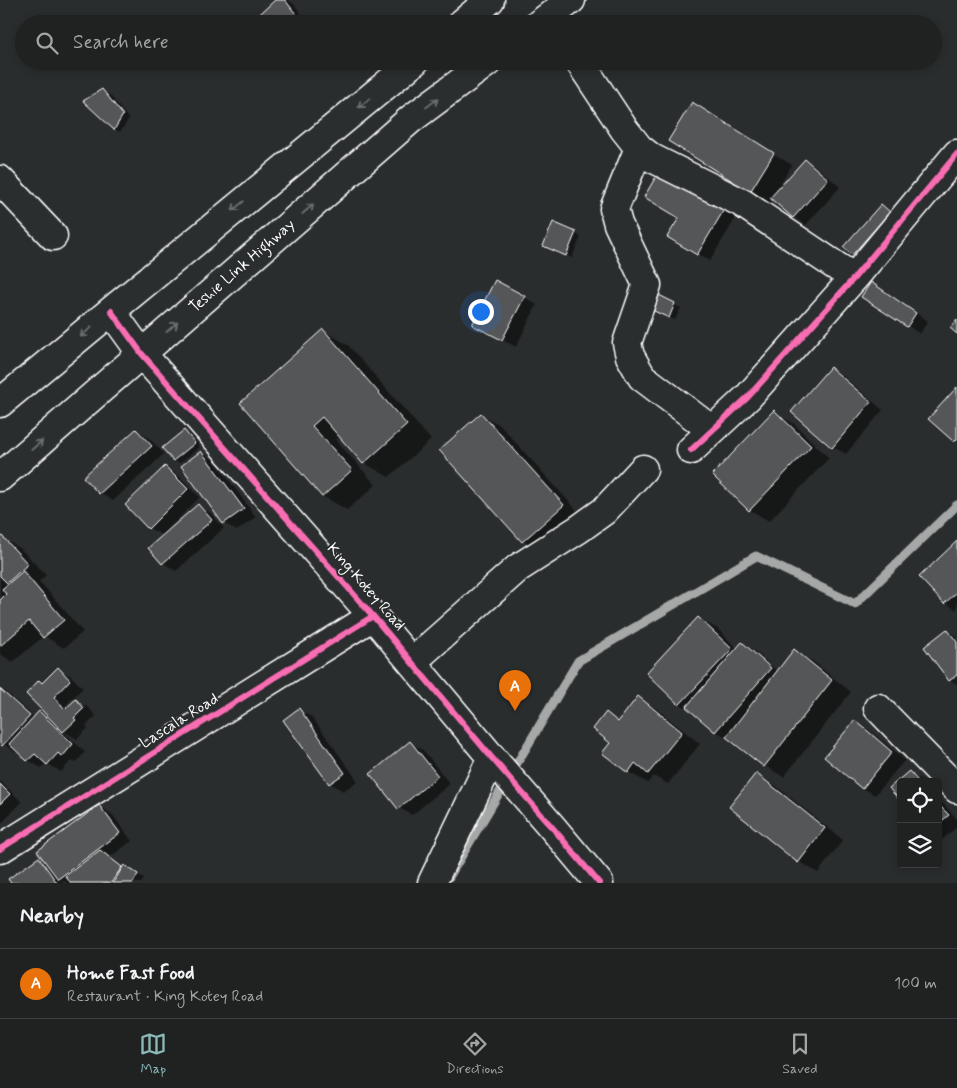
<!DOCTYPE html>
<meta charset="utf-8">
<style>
body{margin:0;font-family:Mynerve,sans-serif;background:#282a2a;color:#f1f3f6}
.controls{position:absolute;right:15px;bottom:15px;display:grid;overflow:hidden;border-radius:5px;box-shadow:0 2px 8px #0003}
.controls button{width:45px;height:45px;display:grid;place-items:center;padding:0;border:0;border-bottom:1px solid #3d3f40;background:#202222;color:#f1f3f6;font:25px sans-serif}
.you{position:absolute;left:480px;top:311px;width:18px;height:18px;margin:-12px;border:4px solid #fff;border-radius:50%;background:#1a73e8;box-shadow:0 0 0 8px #1a73e833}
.badge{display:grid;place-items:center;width:32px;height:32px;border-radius:50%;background:#8bbbb9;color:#fff;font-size:16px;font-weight:700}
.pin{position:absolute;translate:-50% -41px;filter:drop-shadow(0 1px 2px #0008)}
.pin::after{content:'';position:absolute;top:26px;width:18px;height:15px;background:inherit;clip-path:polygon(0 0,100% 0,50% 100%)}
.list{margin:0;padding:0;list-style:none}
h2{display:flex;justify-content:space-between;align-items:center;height:65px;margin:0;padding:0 20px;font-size:21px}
h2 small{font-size:16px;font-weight:400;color:#a2a4a5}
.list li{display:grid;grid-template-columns:32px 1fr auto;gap:15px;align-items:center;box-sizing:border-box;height:70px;padding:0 20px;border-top:1px solid #3d3f40}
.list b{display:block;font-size:19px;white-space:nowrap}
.list p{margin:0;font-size:16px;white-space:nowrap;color:#a2a4a5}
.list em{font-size:16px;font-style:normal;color:#a2a4a5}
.icon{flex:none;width:28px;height:28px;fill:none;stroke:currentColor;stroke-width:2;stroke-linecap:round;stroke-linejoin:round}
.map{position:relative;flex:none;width:957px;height:883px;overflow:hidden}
.search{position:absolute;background:#202222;box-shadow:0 2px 8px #0003;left:15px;right:15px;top:15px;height:55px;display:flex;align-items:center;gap:12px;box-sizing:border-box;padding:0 18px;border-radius:28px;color:#a2a4a5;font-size:19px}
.sheet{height:135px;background:#202222}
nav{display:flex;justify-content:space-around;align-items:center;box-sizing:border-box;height:70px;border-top:1px solid #3d3f40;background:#202222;font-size:14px;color:#a2a4a5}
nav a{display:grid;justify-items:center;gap:2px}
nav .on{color:#8bbbb9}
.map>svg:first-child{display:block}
.shadow{fill:#0007}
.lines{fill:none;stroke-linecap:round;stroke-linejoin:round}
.stream{stroke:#a6a7a7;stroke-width:9}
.building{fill:#555758;stroke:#fff}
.street-casing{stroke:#fff;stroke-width:31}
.secondary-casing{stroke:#fff;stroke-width:31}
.street{stroke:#2a2d2e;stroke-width:28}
.secondary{stroke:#2a2d2e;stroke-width:28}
.cycleway-casing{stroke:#2a2d2e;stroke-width:9}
.cycleway{stroke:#f96db3;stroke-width:6}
.oneway{stroke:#6a6c6d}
.labels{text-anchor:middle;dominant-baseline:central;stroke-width:4;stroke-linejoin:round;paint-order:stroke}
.street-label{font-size:16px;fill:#fff;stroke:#2a2d2e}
</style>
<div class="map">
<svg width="957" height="883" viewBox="0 0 957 883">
<rect width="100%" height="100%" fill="#2a2d2e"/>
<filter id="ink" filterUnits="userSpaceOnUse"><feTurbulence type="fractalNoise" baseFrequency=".02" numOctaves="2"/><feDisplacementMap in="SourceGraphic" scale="10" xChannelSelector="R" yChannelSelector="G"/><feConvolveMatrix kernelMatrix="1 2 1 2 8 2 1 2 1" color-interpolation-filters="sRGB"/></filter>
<g filter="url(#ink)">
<path class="shadow" d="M277,0H288L294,4L309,24H251Z
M102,90L109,94L129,119L120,132L114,129Z
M711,115L792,165L776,191L777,192L805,160L818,168L840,187L806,225L793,217L772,198L770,202L751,191Z
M662,170L737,216L710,261L669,237L681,218Z
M882,206L888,209L896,217L858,258L852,254Z
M575,233L581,237L572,258L550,249Z
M884,291L928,321L920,334L863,296Z
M524,297L537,305L516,347L487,332Z
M659,297L681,308L675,320L659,313Z
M323,330L348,345L431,440L389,477L364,463L341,436L336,440L376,485L347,510L322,496L241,403Z
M830,368L843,376L883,410L846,454L833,447Z
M774,412L793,423L829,458L769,521L750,510Z
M481,414L500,425L582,516L542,552L523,541L441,450Z
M136,430L149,438L164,454L113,501L100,493L85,477Z
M185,432L191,435L200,447L180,463L173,460Z
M201,452L214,460L256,517L237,531L224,523Z
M165,467L178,475L200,497L168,529L169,531L198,505L211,513L224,528L176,571L163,563L150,548L163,536L149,528Z
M1,537L20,548L46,575L39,582L42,584L83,632L64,648L44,636L13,662L0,654V538Z
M957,543V610L945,603L921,577Z
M698,618L718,629L738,649L742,644L755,651L778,672L795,651L814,662L851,692L784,777L765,766L729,737L728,738L715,731L693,712L680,704L647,673Z
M947,631L957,636V684L950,680Z
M58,669L71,676L83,688L66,705L68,708L76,700L89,708L96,716L86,726L88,728L77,739L65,732V733L85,752L76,763L71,761L61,772L46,763L41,768L28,760L18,751L16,753L0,742V688L5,691L35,718L39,713L53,721L43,684Z
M638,698L657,709L700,744L668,784L653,776L648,783L628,772L607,714L619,721Z
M299,710L312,717L358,781L343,791L330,783L285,720Z
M855,721L868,729L905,760L875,795L862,788Z
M410,743L423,750L450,784L412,815L399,808Z
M909,772L924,782H901L890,789Z
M756,775L776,786L843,840L818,873L798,861Z
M0,781L22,802L0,825Z
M938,798L957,819V827L942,840L938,837Z
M99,806L112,814L132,841L110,857L124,868L125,867L144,879L141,883H67L61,879L64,883H12L39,859L49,865Z"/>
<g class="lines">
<path class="stream" d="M449,877L578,661L756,556L855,604L957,505"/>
</g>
<path class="building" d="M275,0H285L299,18L292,24H249Z
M102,89L123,115L114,130L83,101Z
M692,102L774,153L750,192L668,141Z
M805,159L828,179L793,218L770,198Z
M661,168L725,208L697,255L667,237L679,218L644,197Z
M881,204L890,212L852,255L843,247Z
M553,222L576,232L566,256L543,246Z
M495,280L525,296L502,340L472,325Z
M871,282L916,313L907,327L861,297Z
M659,295L675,303L669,318L652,310Z
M957,320V334L950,328Z
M323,329L407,425L363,464L322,417L312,426L352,470L322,497L240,403Z
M830,367L871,402L832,448L791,412Z
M957,387V439L954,442L928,419Z
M774,410L811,446L749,511L712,475Z
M481,413L564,505L522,542L439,450Z
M136,429L152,446L99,494L83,477Z
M184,430L195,443L173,461L162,448Z
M201,451L244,509L223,524L181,466Z
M165,466L188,489L148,529L125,505Z
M198,504L212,520L162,564L148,548Z
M1,535L28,564L7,583L0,576V536Z
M957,541V592L944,604L919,577Z
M23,571L64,620L43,638L29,621L0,646V600L6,594L2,589Z
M698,617L732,649L679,705L646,673Z
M947,629L957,642V675L949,681L924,647Z
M742,642L771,668L715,732L686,707Z
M794,649L832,680L764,767L726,737Z
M58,667L70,680L54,697L65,709L76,699L84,708L74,718L76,720L63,732L26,694L39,680L42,683Z
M0,689L30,716L2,746L0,744Z
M638,696L682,732L648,774L635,763L628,773L602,753L610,743L593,729L606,712L618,722Z
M299,708L345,773L329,784L283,720Z
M39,711L73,744L62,757L58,753L47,765L35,754L27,761L9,744Z
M855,720L892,752L862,789L824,757Z
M410,741L438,776L398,809L370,774Z
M909,771L919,782H901V802L889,788Z
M756,773L825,828L798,863L729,807Z
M0,784L10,794L0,804Z
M938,804L949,815L938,824Z
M99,805L120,833L58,879L37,851Z
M100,850L122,867L111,883H71L65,876Z
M39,857L57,883H11L8,879Z
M124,865L138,874L133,883H113Z"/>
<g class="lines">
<defs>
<path id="street" d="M579,61L624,129L639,148L652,158L742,203L854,278
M639,148L614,209L618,224L647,285L627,343L630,356L642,377L712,430
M0,180L53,236
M691,450L748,397L854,278L957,154
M412,662L518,568L579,529L604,511L643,469
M878,708L957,789
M432,883L492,758"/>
<path id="secondary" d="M461,24L490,0
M539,24L571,0
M111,311L142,354L373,616L492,758L552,827L599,883
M0,403L111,311L415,61
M0,477L411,119L489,61
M0,849L373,616"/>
</defs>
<use href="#street" class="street-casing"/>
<use href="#secondary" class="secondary-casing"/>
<use href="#street" class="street"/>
<use href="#secondary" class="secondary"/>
<defs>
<path id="cycleway" d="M111,311L142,354L373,616L492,758L552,827L599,883
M691,450L748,397L854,278L957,154
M0,849L373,616"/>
</defs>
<use href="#cycleway" class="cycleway-casing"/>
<use href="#cycleway" class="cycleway"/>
</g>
<defs><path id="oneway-shaft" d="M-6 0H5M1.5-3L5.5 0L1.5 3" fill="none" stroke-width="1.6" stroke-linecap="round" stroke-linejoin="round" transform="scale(1.25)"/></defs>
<g class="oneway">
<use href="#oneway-shaft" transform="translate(364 103) rotate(141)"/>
<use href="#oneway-shaft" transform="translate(432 103) rotate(-37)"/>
<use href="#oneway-shaft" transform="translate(238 206) rotate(141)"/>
<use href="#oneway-shaft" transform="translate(308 209) rotate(-41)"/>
<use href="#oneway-shaft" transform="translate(172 327) rotate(-41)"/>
<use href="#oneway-shaft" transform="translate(86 332) rotate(140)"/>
<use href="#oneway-shaft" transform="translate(37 445) rotate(-41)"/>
</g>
</g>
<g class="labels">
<g class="street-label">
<text transform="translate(242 266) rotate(-41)">Teshie Link Highway</text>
<text transform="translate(366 587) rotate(49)">King Kotey Road</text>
<text transform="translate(179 721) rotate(-32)">Lascala Road</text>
</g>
</g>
</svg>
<div class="controls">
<button><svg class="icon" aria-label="locate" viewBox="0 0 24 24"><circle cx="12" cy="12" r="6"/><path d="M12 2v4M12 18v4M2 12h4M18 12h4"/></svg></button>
<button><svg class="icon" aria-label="layers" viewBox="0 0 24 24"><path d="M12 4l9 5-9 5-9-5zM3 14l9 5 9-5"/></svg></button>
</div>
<div class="you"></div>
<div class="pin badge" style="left:515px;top:711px;background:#e8710a">A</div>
<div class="search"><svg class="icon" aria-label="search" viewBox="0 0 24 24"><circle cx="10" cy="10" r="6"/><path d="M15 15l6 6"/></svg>Search here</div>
</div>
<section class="sheet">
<h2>Nearby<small></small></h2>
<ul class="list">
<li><span class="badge" style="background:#e8710a">A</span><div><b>Home Fast Food</b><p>Restaurant · King Kotey Road</p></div><em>100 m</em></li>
</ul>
</section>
<nav>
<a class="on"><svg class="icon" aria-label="map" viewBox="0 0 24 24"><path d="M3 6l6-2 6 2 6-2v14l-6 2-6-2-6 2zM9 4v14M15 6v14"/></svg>Map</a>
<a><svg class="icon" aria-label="directions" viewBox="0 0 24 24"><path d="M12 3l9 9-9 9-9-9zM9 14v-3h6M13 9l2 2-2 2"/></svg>Directions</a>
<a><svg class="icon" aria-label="saved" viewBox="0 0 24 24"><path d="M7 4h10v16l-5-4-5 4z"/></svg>Saved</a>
</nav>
